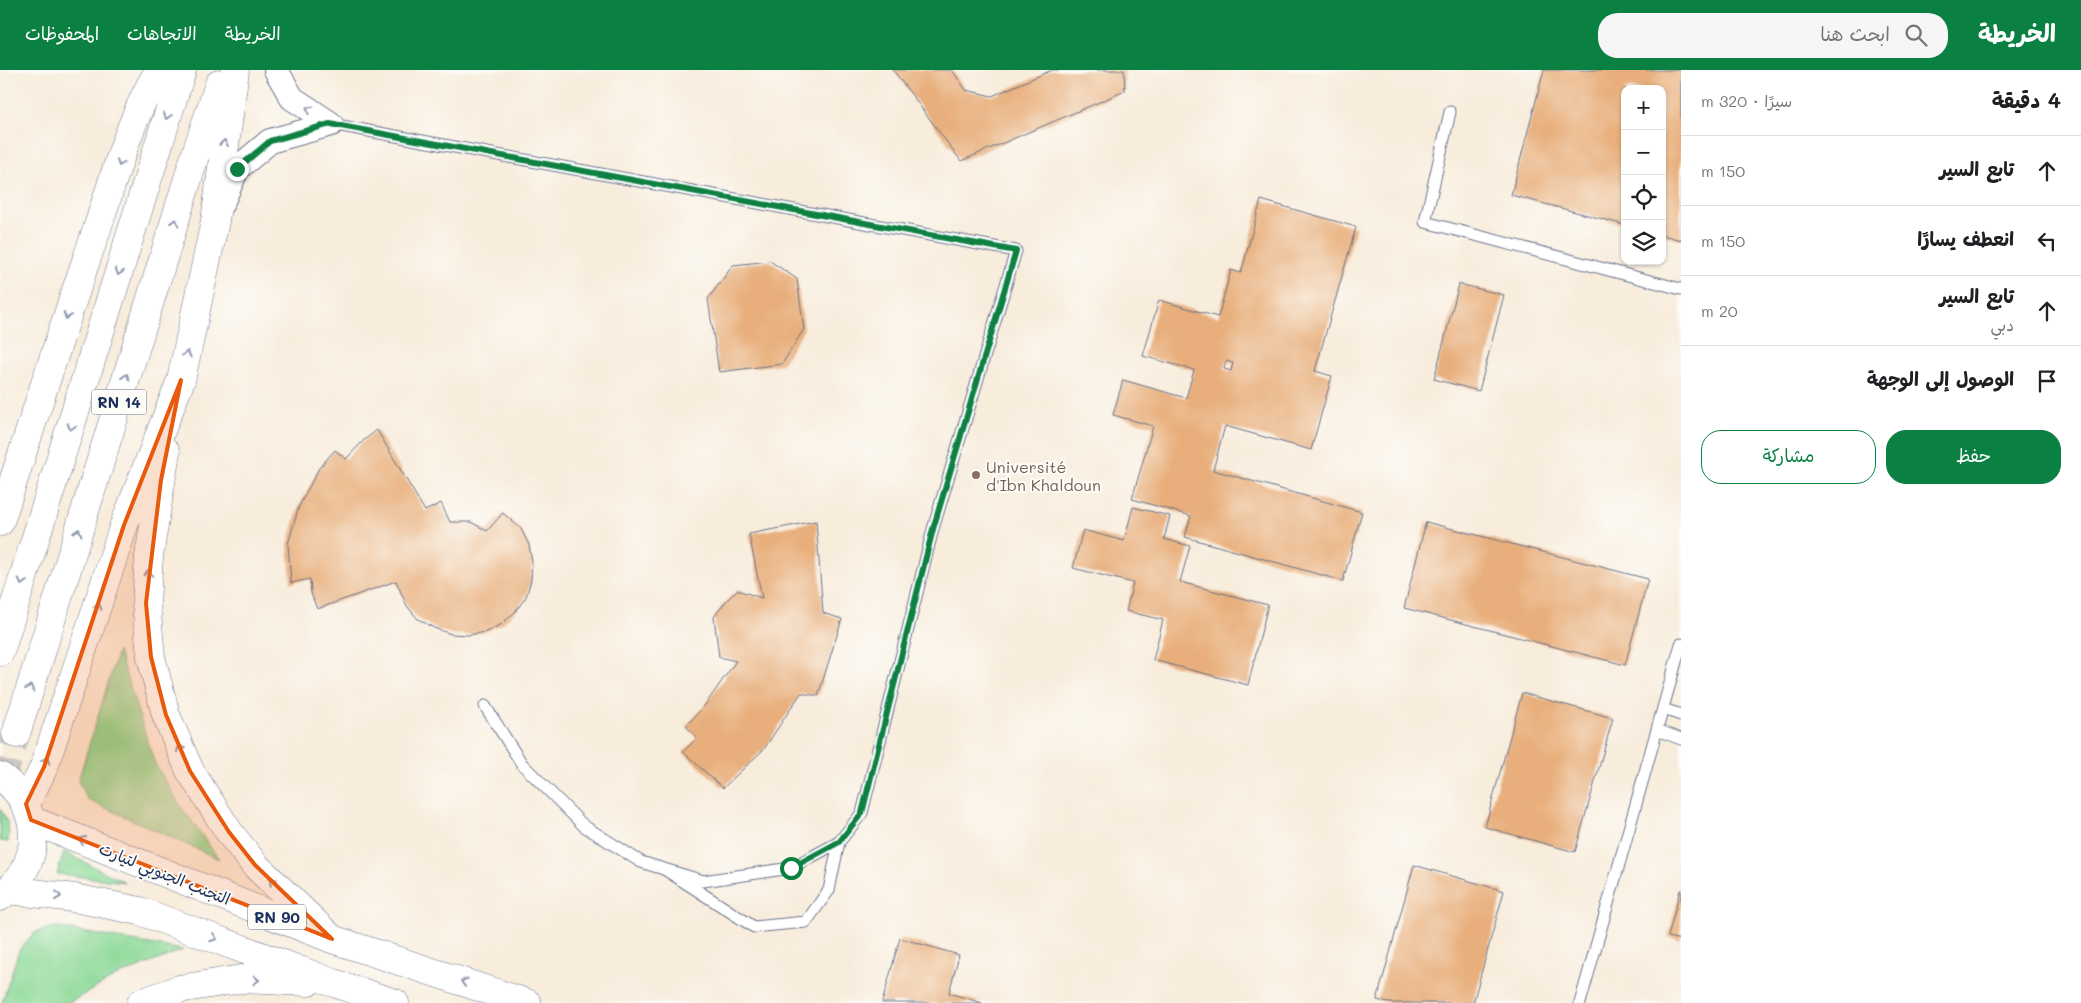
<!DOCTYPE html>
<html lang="ar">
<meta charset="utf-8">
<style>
body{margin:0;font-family:Mali,"Playpen Sans Arabic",sans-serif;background:#f6f6f6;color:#202124;direction:rtl}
.controls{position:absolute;right:15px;top:15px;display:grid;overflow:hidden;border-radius:10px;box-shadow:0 1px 4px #0004}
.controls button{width:45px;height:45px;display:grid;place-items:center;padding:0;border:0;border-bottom:1px solid #e0e0e0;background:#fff;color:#202124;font:25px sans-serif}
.stop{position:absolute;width:15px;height:15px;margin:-11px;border:4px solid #0b8043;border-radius:50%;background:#fff}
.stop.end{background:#0b8043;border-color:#fff;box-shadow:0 1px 5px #0008}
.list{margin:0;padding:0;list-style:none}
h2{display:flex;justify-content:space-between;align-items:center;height:65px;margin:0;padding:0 20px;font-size:21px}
h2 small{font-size:16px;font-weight:400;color:#757577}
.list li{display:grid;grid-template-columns:32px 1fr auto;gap:15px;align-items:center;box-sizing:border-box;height:70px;padding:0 20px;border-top:1px solid #e0e0e0}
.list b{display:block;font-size:19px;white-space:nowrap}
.list p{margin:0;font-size:16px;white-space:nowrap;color:#757577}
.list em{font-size:16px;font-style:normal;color:#757577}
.actions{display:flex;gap:10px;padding:15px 20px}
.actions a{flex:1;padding:11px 0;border:1px solid #0b8043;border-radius:20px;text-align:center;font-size:18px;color:#0b8043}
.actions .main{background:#0b8043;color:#fff}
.icon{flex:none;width:28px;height:28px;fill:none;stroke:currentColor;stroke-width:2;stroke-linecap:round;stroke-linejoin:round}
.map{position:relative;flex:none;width:1681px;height:933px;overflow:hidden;direction:ltr}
header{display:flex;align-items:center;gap:30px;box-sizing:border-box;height:70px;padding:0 25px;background:#0b8043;color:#fff}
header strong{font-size:24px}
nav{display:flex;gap:28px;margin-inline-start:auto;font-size:18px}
.search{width:350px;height:45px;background:#f6f6f6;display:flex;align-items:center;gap:12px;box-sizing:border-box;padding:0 18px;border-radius:20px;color:#757577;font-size:19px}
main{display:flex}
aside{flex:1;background:#fff}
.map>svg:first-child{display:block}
.green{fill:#8ad896;stroke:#52847a}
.building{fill:#e8af7c;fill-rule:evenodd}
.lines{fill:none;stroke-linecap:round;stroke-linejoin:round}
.trunk-tunnel{stroke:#ccc6c2;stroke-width:28;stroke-dasharray:28 14;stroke-linecap:butt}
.service-casing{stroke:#68718a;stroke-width:13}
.minor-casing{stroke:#68718a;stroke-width:26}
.trunk-casing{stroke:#68718a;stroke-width:29}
.service{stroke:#fff;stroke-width:11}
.minor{stroke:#fff;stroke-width:24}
.trunk{stroke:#fff;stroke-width:28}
.oneway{stroke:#8d97ae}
.route{stroke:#0b8043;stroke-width:6}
.marked{fill:#e8590c;fill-opacity:0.2;stroke:#e8590c;stroke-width:4;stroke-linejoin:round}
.education-dot{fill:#8d6e63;stroke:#fdfcf7;stroke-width:2}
.labels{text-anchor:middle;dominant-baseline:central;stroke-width:4;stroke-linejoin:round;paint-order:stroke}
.shield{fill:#fdfcf7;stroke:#5f6c8c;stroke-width:1}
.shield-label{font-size:15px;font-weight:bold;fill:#1b2f5e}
.education-label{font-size:16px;fill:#785e54;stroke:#fdfcf7;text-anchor:start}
.street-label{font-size:16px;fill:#1b2f5e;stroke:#fdfcf7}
</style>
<header>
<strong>الخريطة</strong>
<div class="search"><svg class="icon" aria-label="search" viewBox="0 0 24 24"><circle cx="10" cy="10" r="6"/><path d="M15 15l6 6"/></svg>ابحث هنا</div>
<nav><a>الخريطة</a><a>الاتجاهات</a><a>المحفوظات</a></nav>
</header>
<main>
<aside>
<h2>4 دقيقة<small>سيرًا · 320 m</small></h2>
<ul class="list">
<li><svg class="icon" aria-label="ahead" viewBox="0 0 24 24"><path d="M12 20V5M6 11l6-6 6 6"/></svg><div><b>تابع السير</b></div><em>150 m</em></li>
<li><svg class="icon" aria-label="left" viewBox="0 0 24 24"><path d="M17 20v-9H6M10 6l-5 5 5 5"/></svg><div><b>انعطف يسارًا</b></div><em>150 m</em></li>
<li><svg class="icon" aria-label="ahead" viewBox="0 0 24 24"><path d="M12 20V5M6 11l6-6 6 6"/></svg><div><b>تابع السير</b><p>دبي</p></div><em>20 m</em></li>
<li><svg class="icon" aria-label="arrive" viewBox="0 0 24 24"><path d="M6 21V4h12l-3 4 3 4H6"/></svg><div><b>الوصول إلى الوجهة</b></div></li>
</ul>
<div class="actions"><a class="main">حفظ</a><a>مشاركة</a></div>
</aside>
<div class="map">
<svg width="1681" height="933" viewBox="0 0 1681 933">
<rect width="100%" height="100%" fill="#fdfcf7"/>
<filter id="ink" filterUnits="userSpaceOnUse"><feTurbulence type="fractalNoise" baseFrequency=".02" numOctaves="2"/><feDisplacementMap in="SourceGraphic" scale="10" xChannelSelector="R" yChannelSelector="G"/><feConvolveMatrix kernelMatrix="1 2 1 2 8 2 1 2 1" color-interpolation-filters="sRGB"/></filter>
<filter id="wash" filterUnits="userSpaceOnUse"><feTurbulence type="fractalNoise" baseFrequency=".0096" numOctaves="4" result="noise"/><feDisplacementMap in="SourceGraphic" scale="20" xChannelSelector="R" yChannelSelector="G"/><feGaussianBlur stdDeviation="1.12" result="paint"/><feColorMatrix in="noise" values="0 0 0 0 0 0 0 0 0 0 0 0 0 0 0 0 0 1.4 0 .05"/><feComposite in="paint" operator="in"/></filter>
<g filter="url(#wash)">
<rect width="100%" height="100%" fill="#f8ecdb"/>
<path class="green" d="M118,581L155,694L180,735L219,789L88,730L78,711Z
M0,739C8,750 10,759 8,772L0,771Z
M64,782L125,812L57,804Z
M54,857L183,880L117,906L68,933H2L19,880L34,863Z"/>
<g id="blocks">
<path class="building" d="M893,0H952L966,20L992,26L1052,0H1124L1125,21L961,91Z
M1544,0H1681V170L1662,165V19H1625V155L1511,125Z
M1261,130L1356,157L1315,301L1332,306L1311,380L1225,356L1213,400L1362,442L1343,511L1185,467L1191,446L1132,429L1153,356L1113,345L1123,310L1186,328L1194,300L1143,286L1159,230L1218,247L1231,200L1241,203ZM1226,291L1233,293L1231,301L1224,299Z
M770,191L797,209L804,259L782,294L719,302L708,229L733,195Z
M1459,214L1504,225L1479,321L1434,309Z
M377,360L425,441L441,433L450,452H471L487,461L503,443L521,459L529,475L532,492L531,510L526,527L515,542L502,554L486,562L468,565L451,564L434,558L418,549L407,536L396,511L317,539L311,523L310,509L291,513L288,474L299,436L319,398L335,380L346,389L363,371Z
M1133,437L1170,446L1164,469L1190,476L1180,512L1268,535L1248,615L1153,590L1163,550L1126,541L1133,513L1073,498L1083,460L1124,471Z
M816,451L823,543L842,549L818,626L801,623L764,679L723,718L683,682L697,668L686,656L705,635L736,591L719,587L714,547L726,531L737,520L762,528L749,464Z
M1426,452L1648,509L1625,595L1404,538Z
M1522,623L1613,648L1575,782L1485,757Z
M1414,795L1504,821L1473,933H1388L1377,930Z
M1680,820H1681V870L1668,867Z
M900,868L959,885L949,923L982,933H882Z"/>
</g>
</g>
<g filter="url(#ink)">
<use href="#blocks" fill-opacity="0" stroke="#68718a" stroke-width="1"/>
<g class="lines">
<path class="trunk-tunnel" d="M0,717L16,664"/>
<defs>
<path id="service" d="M1450,42L1425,152L1681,219
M331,54L1016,181L933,459L862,743L839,772L829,820L806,852L754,857L664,799
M485,636L522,694L584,756L641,792L703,811L791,798L839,772
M1663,639L1681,645
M1657,660L1681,669
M1580,933L1681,574"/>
<path id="minor" d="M222,133L237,99L270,71L331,54L292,28L276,0"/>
<path id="trunk" d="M166,382L149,486L146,533L151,587L166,645L190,701L229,762L255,795L332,869
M0,452C32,354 63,256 97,159C114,107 131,46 159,0
M0,582L182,0
M16,664L194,89L219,14
M0,706C44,738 44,795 0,827
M26,734L44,697L124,455L181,310L215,151L235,0
M31,750L332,869L527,933
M9,820L74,828L140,841L334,913L395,933
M141,933L179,919L241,909L308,912"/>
</defs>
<use href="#service" class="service-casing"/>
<use href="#minor" class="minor-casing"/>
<use href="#trunk" class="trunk-casing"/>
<use href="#service" class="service"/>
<use href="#minor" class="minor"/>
<use href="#trunk" class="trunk"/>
</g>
<defs><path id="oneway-chevron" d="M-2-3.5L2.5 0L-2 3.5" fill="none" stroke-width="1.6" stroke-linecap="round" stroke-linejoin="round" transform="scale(1.25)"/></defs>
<g class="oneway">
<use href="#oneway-chevron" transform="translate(309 39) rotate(-145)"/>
<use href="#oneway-chevron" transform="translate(167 46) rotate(108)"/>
<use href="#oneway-chevron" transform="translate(224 73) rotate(-83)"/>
<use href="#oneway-chevron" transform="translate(120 93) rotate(110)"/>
<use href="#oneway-chevron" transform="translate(175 152) rotate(-73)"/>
<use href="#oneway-chevron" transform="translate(119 202) rotate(107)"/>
<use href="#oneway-chevron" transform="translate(67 246) rotate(109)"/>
<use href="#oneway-chevron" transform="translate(187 284) rotate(-78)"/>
<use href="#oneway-chevron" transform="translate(126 307) rotate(-73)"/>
<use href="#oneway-chevron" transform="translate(71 357) rotate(108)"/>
<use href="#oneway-chevron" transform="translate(78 462) rotate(-73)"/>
<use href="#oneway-chevron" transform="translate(148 503) rotate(-87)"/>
<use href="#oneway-chevron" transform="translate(22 512) rotate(108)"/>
<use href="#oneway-chevron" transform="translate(98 536) rotate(-72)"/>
<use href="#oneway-chevron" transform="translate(30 618) rotate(-73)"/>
<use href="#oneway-chevron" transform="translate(180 678) rotate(-113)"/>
<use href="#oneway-chevron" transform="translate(46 690) rotate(-71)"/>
<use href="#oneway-chevron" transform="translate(82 770) rotate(-158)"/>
<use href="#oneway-chevron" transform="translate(272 811) rotate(-136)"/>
<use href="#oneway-chevron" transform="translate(58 826) rotate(7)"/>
<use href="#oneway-chevron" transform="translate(214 868) rotate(20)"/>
<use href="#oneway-chevron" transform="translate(256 910) rotate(3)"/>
<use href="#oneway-chevron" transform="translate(464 912) rotate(-162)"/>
</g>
</g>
<g class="lines" filter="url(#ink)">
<path class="route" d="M237,99L270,71L330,54L1016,181L933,459L862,743L839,772L791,798"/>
</g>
<path class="marked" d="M181,310L161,410L146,533L151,587L166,645L190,701L229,762L255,795L332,869L31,750L26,734L44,697L124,455Z"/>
<circle class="education-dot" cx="976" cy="405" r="5"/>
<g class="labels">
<g class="shield">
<rect x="91.5" y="319.5" width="55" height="25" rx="4"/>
<rect x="248" y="834.5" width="58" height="25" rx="4"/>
</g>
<g class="shield-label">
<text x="119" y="332">RN 14</text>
<text x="277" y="847">RN 90</text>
</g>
<g class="education-label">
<text x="986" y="396">Université<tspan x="986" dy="18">d'Ibn Khaldoun</tspan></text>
</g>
<g class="street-label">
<text transform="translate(165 803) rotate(22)">التجنب الجنوبي لتيارت</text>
</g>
</g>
</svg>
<div class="controls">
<button>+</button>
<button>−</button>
<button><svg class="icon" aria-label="locate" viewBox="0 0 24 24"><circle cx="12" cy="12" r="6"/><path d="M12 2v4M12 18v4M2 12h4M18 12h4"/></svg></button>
<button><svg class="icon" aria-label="layers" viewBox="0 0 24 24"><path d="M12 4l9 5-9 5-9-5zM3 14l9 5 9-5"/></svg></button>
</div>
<div class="stop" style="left:791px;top:798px"></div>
<div class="stop end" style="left:237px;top:99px"></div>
</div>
</main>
